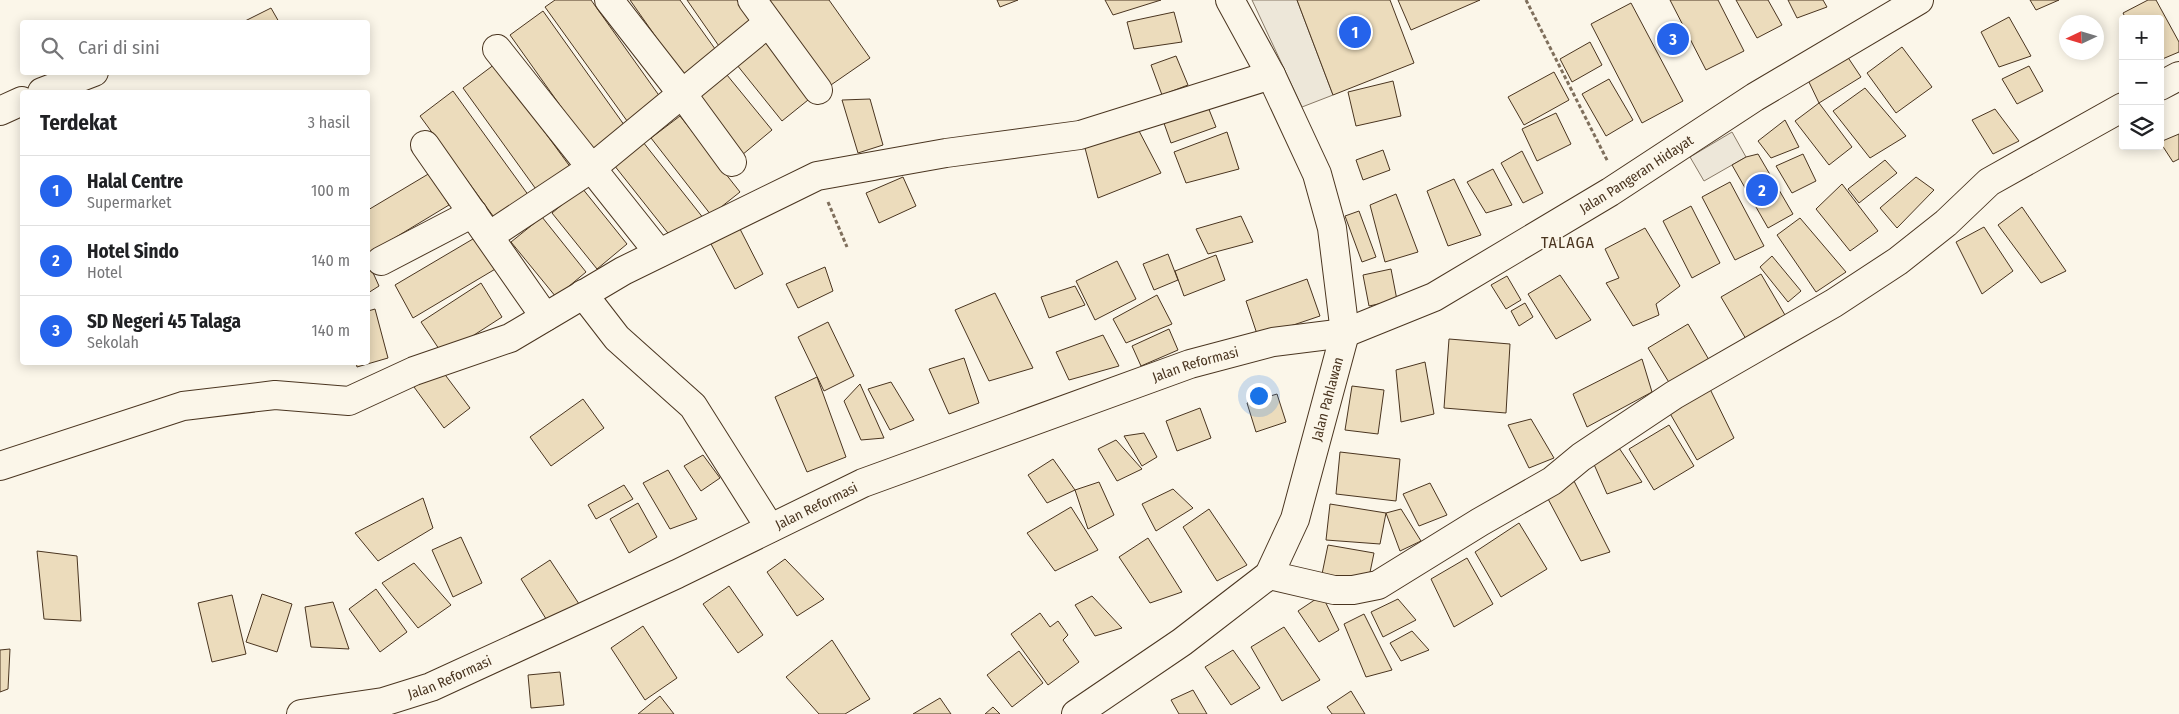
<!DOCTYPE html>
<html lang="id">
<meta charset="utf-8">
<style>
body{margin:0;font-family:"Fira Sans Condensed",sans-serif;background:#f2f2f2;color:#202124}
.controls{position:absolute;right:15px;top:15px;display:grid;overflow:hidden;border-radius:5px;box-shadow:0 2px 12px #0003}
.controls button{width:45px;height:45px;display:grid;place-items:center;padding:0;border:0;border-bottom:1px solid #e0e0e0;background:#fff;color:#202124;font:25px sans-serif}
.compass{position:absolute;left:2059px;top:15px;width:45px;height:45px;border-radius:50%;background:#fff;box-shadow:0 2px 12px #0003;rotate:266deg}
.you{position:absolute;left:1258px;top:395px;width:18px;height:18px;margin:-12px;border:4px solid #fff;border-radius:50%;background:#1a73e8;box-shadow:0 0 0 8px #1a73e833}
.badge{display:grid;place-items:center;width:32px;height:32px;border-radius:50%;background:#2563eb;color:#fff;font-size:16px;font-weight:700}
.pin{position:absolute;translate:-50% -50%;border:2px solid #fff;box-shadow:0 1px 5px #0006}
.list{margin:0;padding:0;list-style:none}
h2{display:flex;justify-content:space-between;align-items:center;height:65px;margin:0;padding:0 20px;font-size:21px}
h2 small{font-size:16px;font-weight:400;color:#757577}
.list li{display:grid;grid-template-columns:32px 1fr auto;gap:15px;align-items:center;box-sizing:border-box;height:70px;padding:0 20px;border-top:1px solid #e0e0e0}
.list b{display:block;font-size:19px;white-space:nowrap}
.list p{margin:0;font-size:16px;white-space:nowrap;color:#757577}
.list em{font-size:16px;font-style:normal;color:#757577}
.icon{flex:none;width:28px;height:28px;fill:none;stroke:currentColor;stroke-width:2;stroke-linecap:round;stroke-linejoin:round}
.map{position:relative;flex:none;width:2179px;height:714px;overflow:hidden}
.search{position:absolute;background:#fff;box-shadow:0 2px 12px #0003;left:20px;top:20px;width:350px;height:55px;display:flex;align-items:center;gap:12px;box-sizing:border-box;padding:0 18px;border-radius:5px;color:#757577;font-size:19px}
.panel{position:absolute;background:#fff;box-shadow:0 2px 12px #0003;left:20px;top:90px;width:350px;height:275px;border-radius:5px}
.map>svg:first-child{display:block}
.parking{fill:#ede7d9;stroke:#887966}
.building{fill:#ecdcbc;stroke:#4a3520}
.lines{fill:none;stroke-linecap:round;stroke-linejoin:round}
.minor-casing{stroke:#4a3520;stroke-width:30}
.path{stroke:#7f6f5c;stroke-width:3;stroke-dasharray:4 2.5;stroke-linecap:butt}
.minor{stroke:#fbf6e9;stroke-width:28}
.labels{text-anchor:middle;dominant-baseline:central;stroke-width:4;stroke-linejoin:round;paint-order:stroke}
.street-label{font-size:14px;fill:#4a3520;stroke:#fbf6e9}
.quarter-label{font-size:16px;letter-spacing:1px;fill:#4a3520;stroke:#fbf6e9}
</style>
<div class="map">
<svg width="2179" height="714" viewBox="0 0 2179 714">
<rect width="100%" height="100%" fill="#fbf6e9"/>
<path class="parking" d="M1252,0H1297L1333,95L1302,107Z
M1732,132L1746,157L1704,181L1690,157Z"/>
<path class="building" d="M555,0H591L663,101L630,125L545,7Z
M630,0H680L718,53L684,77Z
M687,0H737L755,26L721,49Z
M768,0H829L870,58L828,87Z
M997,0H1018L1000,7Z
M1105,0H1161L1113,15Z
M1297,0H1390L1414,63L1333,95Z
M1398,0H1480L1411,30Z
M1670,0H1718L1744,51L1706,70Z
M1736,0H1768L1782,25L1757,38Z
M1788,0H1823L1827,7L1797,18Z
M2030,0H2059L2036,10Z
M2148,0H2156L2179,42V52L2160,60V19H2126L2123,13Z
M1631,3L1683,101L1642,123L1591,24Z
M271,8L279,22H243Z
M543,11L627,129L594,153L510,35Z
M1174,12L1182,42L1134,49L1127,22Z
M2009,17L2031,56L1999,67L1981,32Z
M768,40L813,96L782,121L737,65Z
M1590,42L1602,65L1572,82L1560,59Z
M1902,47L1932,87L1896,113L1867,73Z
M1176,56L1188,85L1162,95L1151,65Z
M1847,56L1861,77L1819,103L1808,80Z
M495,64L571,168L538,192L463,88Z
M2029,66L2043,91L2017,104L2002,79Z
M1554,72L1569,100L1524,125L1508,97Z
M727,75L772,130L742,155L697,99Z
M1609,79L1633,120L1606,136L1582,94Z
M1393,81L1401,116L1356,126L1348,92Z
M1865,88L1906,136L1870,158L1833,111Z
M453,91L529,196L496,220L420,116Z
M1204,97L1216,127L1171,143L1160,112Z
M870,99L883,145L858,153L842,100Z
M1819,103L1852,147L1829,165L1795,121Z
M1995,109L2019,141L1993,154L1972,120Z
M1556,113L1571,144L1537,161L1522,129Z
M680,116L740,192L711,215L651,138Z
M1785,120L1799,147L1771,158L1758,141Z
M1138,129L1161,173L1098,198L1085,148Z
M1227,132L1239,169L1186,183L1174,152Z
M2179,134V159L2173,162L2160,142Z
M643,142L704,219L675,242L614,165Z
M1383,150L1390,170L1363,180L1356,160Z
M1522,151L1543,193L1523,203L1501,163Z
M1758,154L1793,214L1768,228L1732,165L1746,157Z
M1803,154L1816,181L1792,193L1776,166Z
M1885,160L1897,173L1859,203L1848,189Z
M1493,169L1512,205L1486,213L1467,182Z
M430,173L449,205L368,254V210Z
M903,177L916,206L879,223L866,193Z
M1916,177L1934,190L1897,228L1880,208Z
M1454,179L1481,235L1448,246L1427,191Z
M1730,182L1764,246L1735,260L1702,197Z
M1842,184L1878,231L1850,251L1816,209Z
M582,188L627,244L597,269L552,213Z
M1396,194L1418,252L1385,262L1370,205Z
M1691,206L1720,263L1692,278L1663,221Z
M2022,207L2066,271L2041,283L1998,225Z
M1359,211L1376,257L1362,262L1345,216Z
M1241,216L1253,242L1208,254L1196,229Z
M542,217L586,272L556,297L511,242Z
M1800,218L1846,272L1816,292L1777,235Z
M1984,227L2013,271L1982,294L1956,242Z
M1645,228L1680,286L1656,304L1659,315L1633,326L1606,283L1619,278L1605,249Z
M740,229L763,274L735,289L711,244Z
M478,236L497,268L413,318L395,285Z
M1168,254L1178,280L1154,290L1143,264Z
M1216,255L1225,280L1184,296L1175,271Z
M1772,256L1801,291L1788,302L1760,267Z
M1117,261L1136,299L1095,320L1076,281Z
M370,266L379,286L368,293V268Z
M825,267L833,291L798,308L786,284Z
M1391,269L1397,300L1369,306L1363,275Z
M1761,274L1785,315L1746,339L1721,297Z
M1560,275L1591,320L1556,339L1528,294Z
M1507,276L1521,300L1506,309L1491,285Z
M1307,279L1320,316L1258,337L1246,301Z
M481,283L502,317L443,355L421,322Z
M1075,286L1085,305L1049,318L1041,297Z
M995,293L1033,368L989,381L955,310Z
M1157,295L1172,324L1126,343L1113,319Z
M1525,303L1533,317L1519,326L1511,311Z
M375,309L388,358L357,367L356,362H368V311Z
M828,322L854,376L824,391L798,337Z
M1688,324L1712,365L1673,389L1648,348Z
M1169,329L1178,350L1141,366L1132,346Z
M1103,335L1119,366L1069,380L1056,352Z
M1449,339L1510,344L1506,413L1444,408Z
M964,358L979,403L949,414L929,369Z
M1642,359L1652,392L1587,427L1573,394Z
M1425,362L1434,414L1401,422L1396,370Z
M440,368L470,408L444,428L414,387Z
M817,377L846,457L807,472L775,397Z
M891,382L914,420L890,430L868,389Z
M860,384L884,438L861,440L844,401Z
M1352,386L1384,390L1378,434L1345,430Z
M1709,387L1734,438L1697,460L1668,410Z
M1277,394L1286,422L1256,432L1247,403Z
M583,399L604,428L551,466L530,437Z
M1200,408L1211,438L1177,451L1166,421Z
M1531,419L1554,458L1529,468L1508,425Z
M1669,425L1694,466L1654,490L1629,449Z
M1144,433L1157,457L1142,466L1124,436Z
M1116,440L1142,469L1117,481L1098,449Z
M1615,442L1642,482L1607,494L1589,453Z
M1340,452L1400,459L1396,501L1336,494Z
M703,455L720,478L701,491L684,466Z
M1053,459L1075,490L1047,503L1028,475Z
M668,470L697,519L670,529L643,483Z
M1574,481L1610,552L1581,561L1547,497Z
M1099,482L1114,515L1088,529L1075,490Z
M1430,483L1447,515L1419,526L1403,494Z
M624,485L633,499L596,519L588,505Z
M1173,489L1193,508L1156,531L1142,504Z
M423,498L433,528L378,561L355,533Z
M638,503L657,537L629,553L610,519Z
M1330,504L1386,513L1380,544L1326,540Z
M1071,507L1098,550L1055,571L1027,533Z
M1209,509L1247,565L1217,581L1183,527Z
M1401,509L1421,541L1400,551L1386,513Z
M1519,523L1547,569L1501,597L1475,552Z
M461,537L482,583L453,597L432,550Z
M1148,538L1182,592L1150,603L1119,557Z
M1328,545L1374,553L1368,582L1322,574Z
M37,551L77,556L81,621L44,619Z
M1467,558L1493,604L1454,627L1431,579Z
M785,559L824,599L797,616L767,572Z
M550,560L583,610L553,630L521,579Z
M414,563L451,605L418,628L382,583Z
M729,586L763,635L738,653L703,604Z
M376,589L407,632L380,652L349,609Z
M262,594L292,604L277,652L246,642Z
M232,595L246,654L212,662L198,603Z
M1322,595L1339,630L1319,642L1298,611Z
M1092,596L1122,628L1095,636L1075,605Z
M1398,599L1416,620L1383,637L1371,612Z
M333,602L349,649L311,647L305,607Z
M1040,613L1050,627L1058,621L1068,635L1063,640L1079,662L1048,685L1011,634Z
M1364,614L1392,670L1366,677L1344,624Z
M643,626L677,678L645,700L611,648Z
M1284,627L1320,680L1282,701L1251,647Z
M1412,631L1429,650L1401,661L1390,643Z
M832,640L870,699L845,714H819L786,677Z
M10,649L8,689L0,692V650Z
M1233,650L1260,688L1231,705L1205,667Z
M1019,651L1043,683L1012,707L987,675Z
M560,672L564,705L531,708L528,675Z
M1193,690L1207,714H1179L1171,700Z
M1351,691L1365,714H1332L1327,707Z
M660,696L674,714H638Z
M940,698L951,714H913Z
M993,707L1000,714H985Z"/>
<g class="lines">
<defs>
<g id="minor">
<path d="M609,0L683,95L732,162"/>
<path d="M752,0L818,90"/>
<path d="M497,49L659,253"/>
<path d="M2160,86L2179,76"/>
<path d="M42,92L94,72"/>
<path d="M0,111L22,101"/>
<path d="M425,145L545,317"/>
<path d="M489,236L593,167L768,23"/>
<path d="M381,261L473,213"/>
<path d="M583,294L617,338L693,406L770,528"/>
<path d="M0,466L183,406L275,395L349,401L414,371L510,338L623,271L817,176L946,153L1080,135L1271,75"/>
<path d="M1269,575L1334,590H1353L1378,585L1480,522L1552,481L1581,457L1674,395L1834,303L1898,261L1946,223L1989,182L2123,107"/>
<path id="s1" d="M301,714L383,702L431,687L677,574L863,483L1190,364L1273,342L1345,333L1434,297L1610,192L1755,97L1919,0"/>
<path id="s2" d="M1076,714L1182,642L1269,575L1295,519L1345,333L1332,228L1317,174L1271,75L1230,0"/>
</g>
</defs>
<use href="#minor" class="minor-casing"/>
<path class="path" d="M1526,0L1608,162
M828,202L847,247"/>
<use href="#minor" class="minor"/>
</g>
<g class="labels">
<g class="street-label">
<text stroke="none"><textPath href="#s1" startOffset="1450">Jalan Pangeran Hidayat</textPath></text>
<text stroke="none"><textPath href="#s1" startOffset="964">Jalan Reformasi</textPath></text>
<text stroke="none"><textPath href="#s2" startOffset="424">Jalan Pahlawan</textPath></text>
<text stroke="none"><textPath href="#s1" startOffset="559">Jalan Reformasi</textPath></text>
<text stroke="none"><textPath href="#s1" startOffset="154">Jalan Reformasi</textPath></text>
</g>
<g class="quarter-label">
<text x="1568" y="242">TALAGA</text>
</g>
</g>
</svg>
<div class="controls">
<button>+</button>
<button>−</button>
<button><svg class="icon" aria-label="layers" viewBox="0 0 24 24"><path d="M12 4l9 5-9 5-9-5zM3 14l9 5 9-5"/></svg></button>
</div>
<svg class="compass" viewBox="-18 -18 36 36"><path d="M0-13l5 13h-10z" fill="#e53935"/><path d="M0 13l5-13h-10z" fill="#757577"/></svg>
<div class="you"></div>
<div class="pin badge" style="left:1355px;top:32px">1</div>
<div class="pin badge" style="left:1762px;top:190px">2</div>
<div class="pin badge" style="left:1673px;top:39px">3</div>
<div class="search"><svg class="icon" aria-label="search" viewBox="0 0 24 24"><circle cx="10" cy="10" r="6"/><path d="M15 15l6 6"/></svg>Cari di sini</div>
<section class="panel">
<h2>Terdekat<small>3 hasil</small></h2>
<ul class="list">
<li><span class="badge">1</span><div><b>Halal Centre</b><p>Supermarket</p></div><em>100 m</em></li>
<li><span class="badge">2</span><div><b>Hotel Sindo</b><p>Hotel</p></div><em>140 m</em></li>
<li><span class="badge">3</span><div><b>SD Negeri 45 Talaga</b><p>Sekolah</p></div><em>140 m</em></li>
</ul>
</section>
</div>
